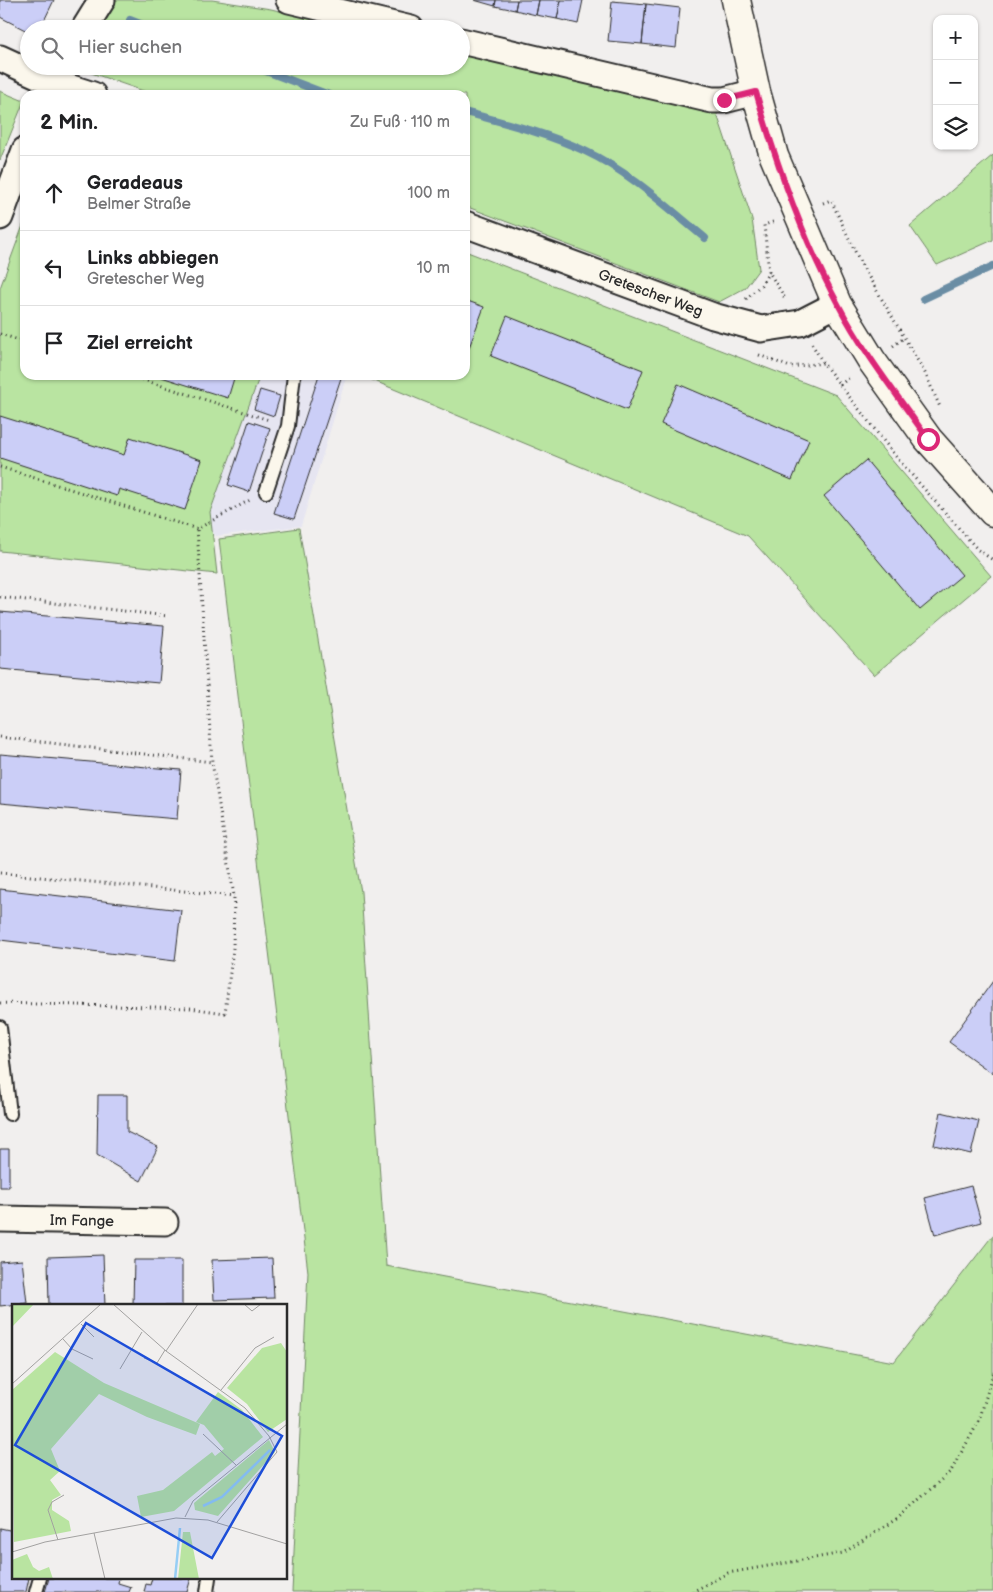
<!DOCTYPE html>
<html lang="de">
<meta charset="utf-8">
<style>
body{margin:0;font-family:"Balsamiq Sans",sans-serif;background:#f6f6f6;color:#202124}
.controls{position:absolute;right:15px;top:15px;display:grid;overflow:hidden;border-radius:10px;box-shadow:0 1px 4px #0004}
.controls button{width:45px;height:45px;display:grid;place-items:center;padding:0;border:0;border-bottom:1px solid #e0e0e0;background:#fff;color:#202124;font:25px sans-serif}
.stop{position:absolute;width:15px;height:15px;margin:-11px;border:4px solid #db2777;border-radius:50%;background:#fff}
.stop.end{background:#db2777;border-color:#fff;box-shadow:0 1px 5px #0008}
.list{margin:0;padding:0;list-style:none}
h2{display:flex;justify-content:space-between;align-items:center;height:65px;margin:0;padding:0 20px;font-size:21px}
h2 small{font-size:16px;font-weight:400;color:#757577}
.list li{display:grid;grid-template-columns:32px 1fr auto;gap:15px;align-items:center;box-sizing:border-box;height:75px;padding:0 20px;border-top:1px solid #e0e0e0}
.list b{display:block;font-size:19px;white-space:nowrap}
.list p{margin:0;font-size:16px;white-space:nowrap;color:#757577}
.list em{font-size:16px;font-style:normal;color:#757577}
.icon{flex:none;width:28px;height:28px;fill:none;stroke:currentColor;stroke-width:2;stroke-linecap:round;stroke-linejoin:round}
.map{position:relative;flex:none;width:993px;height:1592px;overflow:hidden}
.search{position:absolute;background:#fff;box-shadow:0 1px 4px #0004;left:20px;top:20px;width:450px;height:55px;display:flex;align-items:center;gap:12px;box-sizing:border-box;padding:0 18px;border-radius:28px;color:#757577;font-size:19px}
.panel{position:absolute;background:#fff;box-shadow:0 1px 4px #0004;left:20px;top:90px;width:450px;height:290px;border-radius:15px}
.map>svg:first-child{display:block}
.built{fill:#e6e5f1}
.green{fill:#b9e4a1;stroke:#728866}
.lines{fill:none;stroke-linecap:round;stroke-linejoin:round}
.stream{stroke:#6b8da4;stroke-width:8}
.building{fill:#cbcef7;stroke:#2b2b2b}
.lane-casing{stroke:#2b2b2b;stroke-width:16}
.street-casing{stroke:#2b2b2b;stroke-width:29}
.secondary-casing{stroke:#2b2b2b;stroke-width:31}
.path{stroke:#2b2b2b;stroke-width:3;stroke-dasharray:1 4;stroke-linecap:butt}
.lane{stroke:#fbf7ec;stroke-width:12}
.street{stroke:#fbf7ec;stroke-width:25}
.secondary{stroke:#fbf7ec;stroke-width:28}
.route{stroke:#db2777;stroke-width:6}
.labels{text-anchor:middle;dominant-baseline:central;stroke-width:4;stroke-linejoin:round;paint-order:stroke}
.street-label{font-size:15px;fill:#2b2b2b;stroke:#fbf7ec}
.inset-river{fill:none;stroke:#96cef5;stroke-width:2.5}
.inset-road{fill:none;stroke:#a2a1a0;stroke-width:1}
.view{fill:#1d4ed8;fill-opacity:0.15;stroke:#1d4ed8;stroke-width:2.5}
.inset-edge{fill:none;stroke:#2b2b2b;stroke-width:2.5}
</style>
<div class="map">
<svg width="993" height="1592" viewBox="0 0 993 1592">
<rect width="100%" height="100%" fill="#f1efee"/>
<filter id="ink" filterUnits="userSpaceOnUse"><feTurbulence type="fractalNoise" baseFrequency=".02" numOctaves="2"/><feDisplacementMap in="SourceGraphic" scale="10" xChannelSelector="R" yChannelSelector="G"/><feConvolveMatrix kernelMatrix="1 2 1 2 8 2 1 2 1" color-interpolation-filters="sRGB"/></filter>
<g filter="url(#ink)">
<path class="built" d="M260,375H347L301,526L216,536L212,532L210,512Z"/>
<path class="green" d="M116,0H212L271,9L355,29H98Z
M461,53L716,111L752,219L759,269L745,288L719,302L465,206V95H155L74,67L461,66Z
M0,91L24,101L0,160Z
M993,155V240L937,265L910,226Z
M25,220V375H260L210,512L217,574L0,551V288Z
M465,251L836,395L991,576L874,675L748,536L360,375H465Z
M299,528L361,892L386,1266L894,1362L993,1235V1592H292L308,1272L219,539Z"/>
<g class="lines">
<path class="stream" d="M130,20L153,29
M253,66L329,95
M465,112C505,123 547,133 585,151C630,172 667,207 705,238
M923,299L993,266"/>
</g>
<path class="building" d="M0,0H54L40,29H29V32L0,17Z
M474,0H496L495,6Z
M496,0H517L515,10L495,6Z
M517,0H539L536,15L515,10Z
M539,0H561L557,19L536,15Z
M561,0H583L578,24L557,19Z
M612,1L646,4L642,44L608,41Z
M646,4L680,8L676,48L642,44Z
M465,300L484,307L467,353L465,352Z
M507,316L643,370L627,410L491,356Z
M155,375H235L228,398Z
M319,375H342L294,519L274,513Z
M678,384L809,440L792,480L661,424Z
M260,390L280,396L274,416L254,409Z
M0,416L124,455L130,437L202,460L185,510L119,489L117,496L0,458Z
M249,421L270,428L249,492L228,485Z
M866,460L962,575L920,610L824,496Z
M0,612L164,626L159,683L0,669Z
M0,754L181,770L177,819L0,803Z
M0,889L181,910L175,961L0,940Z
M993,981V1074L949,1042Z
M98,1095H127V1132L158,1147L141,1181L97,1155Z
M941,1112L979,1121L971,1154L934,1145Z
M0,1149H9V1187H0Z
M971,1186L981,1222L935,1235L925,1198Z
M103,1255L105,1306H49L48,1257Z
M272,1258L274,1298L214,1300L212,1260Z
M22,1260L27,1303L0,1306V1262Z
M134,1260H182V1306H133Z
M0,1528L14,1531V1578H29L26,1592H0Z
M49,1578H119L118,1583L131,1587L129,1592H45Z
M152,1578H191L187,1592H144L146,1584L150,1585Z"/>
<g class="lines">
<defs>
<path id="lane" d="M266,492L288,426L294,375
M0,1027L10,1114
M36,1592L40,1578
M207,1592L209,1578"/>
<g id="street">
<path d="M289,0L411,29"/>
<path d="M84,29L102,0"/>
<path d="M461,41L712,100H724L756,92"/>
<path d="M0,58L50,81L93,95"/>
<path d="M0,217L25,150"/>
<path id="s1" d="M465,224L713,316L761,329L800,323L837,304"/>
<path id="s2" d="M0,1219L165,1222"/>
</g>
<path id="secondary" d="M736,0L756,92L774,156L837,304L872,361L928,439L993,512"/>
</defs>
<use href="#lane" class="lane-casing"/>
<use href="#street" class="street-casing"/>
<use href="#secondary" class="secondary-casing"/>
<path class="path" d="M823,203L831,200L860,262L925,373L940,407
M773,222L764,225L769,272L786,300
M746,299L761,285L769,272
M0,334L25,342
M812,344L823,363L897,458L978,550L993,560
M893,346L904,338
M759,355L790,367L823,363
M128,375L269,420
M840,385L851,376
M0,467L197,529L250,500
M0,597L168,616
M0,737L212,762
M0,873L234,896
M0,1003L190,1008L225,1013L233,948L234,896L212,762L197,529
M692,1592L728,1573L843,1553L898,1518L951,1471L979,1421L993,1373"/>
<use href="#lane" class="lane"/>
<use href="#street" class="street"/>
<use href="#secondary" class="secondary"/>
</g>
</g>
<g class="lines" filter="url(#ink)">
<path class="route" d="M724,100L756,92C776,163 803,239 838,304C863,352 897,395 928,439"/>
</g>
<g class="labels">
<g class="street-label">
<text stroke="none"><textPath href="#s1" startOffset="198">Gretescher Weg</textPath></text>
<text stroke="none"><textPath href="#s2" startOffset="82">Im Fange</textPath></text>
</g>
</g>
<g transform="translate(12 1304)">
<rect width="275" height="275" fill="#f1efee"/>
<path d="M0,0H22L0,23ZM269,39L275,48V115L256,128L235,100L215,84L250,44ZM43,48L92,79L188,120L184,131L135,113L87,90L39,145L48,167L38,176L49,191L40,196V206L57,217L59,227L2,238L0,86ZM206,88L230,106L251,133L162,207L129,213L125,192L151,186L200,148L203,152L212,145L192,121L184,118ZM257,136L263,148L206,212L183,206L182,199ZM171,228H178L187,275H166ZM15,250L21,263L27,267L37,263L41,275H0V256Z" fill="#b9e4a1"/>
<path class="inset-river" d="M191,202L210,193L258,146M163,275L168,224"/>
<path class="inset-road" d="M101,0L154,47L233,104L257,132L265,148L205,218M232,0L240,7L249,0M69,20L82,33M51,35L60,45L81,55M154,47L186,0M132,54L145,59L153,46M108,65L130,28M0,80L89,0M209,86L243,44L262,33M191,130L224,161M173,213L181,197L275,120M82,229L93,275M46,236L36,206L40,198L52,191M0,248L33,238L164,214L196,216L275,240"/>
<path class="view" d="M74,19L270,132L200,254L3,141Z"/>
<rect width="275" height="275" class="inset-edge"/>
</g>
</svg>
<div class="controls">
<button>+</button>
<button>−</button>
<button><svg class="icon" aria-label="layers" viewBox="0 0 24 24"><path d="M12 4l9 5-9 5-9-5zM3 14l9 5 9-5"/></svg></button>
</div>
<div class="stop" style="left:928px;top:439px"></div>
<div class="stop end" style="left:724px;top:100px"></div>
<div class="search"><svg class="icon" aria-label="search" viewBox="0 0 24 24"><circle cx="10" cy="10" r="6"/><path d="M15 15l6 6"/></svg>Hier suchen</div>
<section class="panel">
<h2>2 Min.<small>Zu Fuß · 110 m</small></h2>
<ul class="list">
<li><svg class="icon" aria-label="ahead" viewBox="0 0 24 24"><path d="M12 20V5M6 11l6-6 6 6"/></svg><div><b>Geradeaus</b><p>Belmer Straße</p></div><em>100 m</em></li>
<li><svg class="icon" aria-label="left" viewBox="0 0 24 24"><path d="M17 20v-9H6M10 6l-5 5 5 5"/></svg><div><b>Links abbiegen</b><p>Gretescher Weg</p></div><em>10 m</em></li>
<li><svg class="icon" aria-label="arrive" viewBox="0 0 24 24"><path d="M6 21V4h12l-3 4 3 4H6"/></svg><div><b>Ziel erreicht</b></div></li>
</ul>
</section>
</div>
